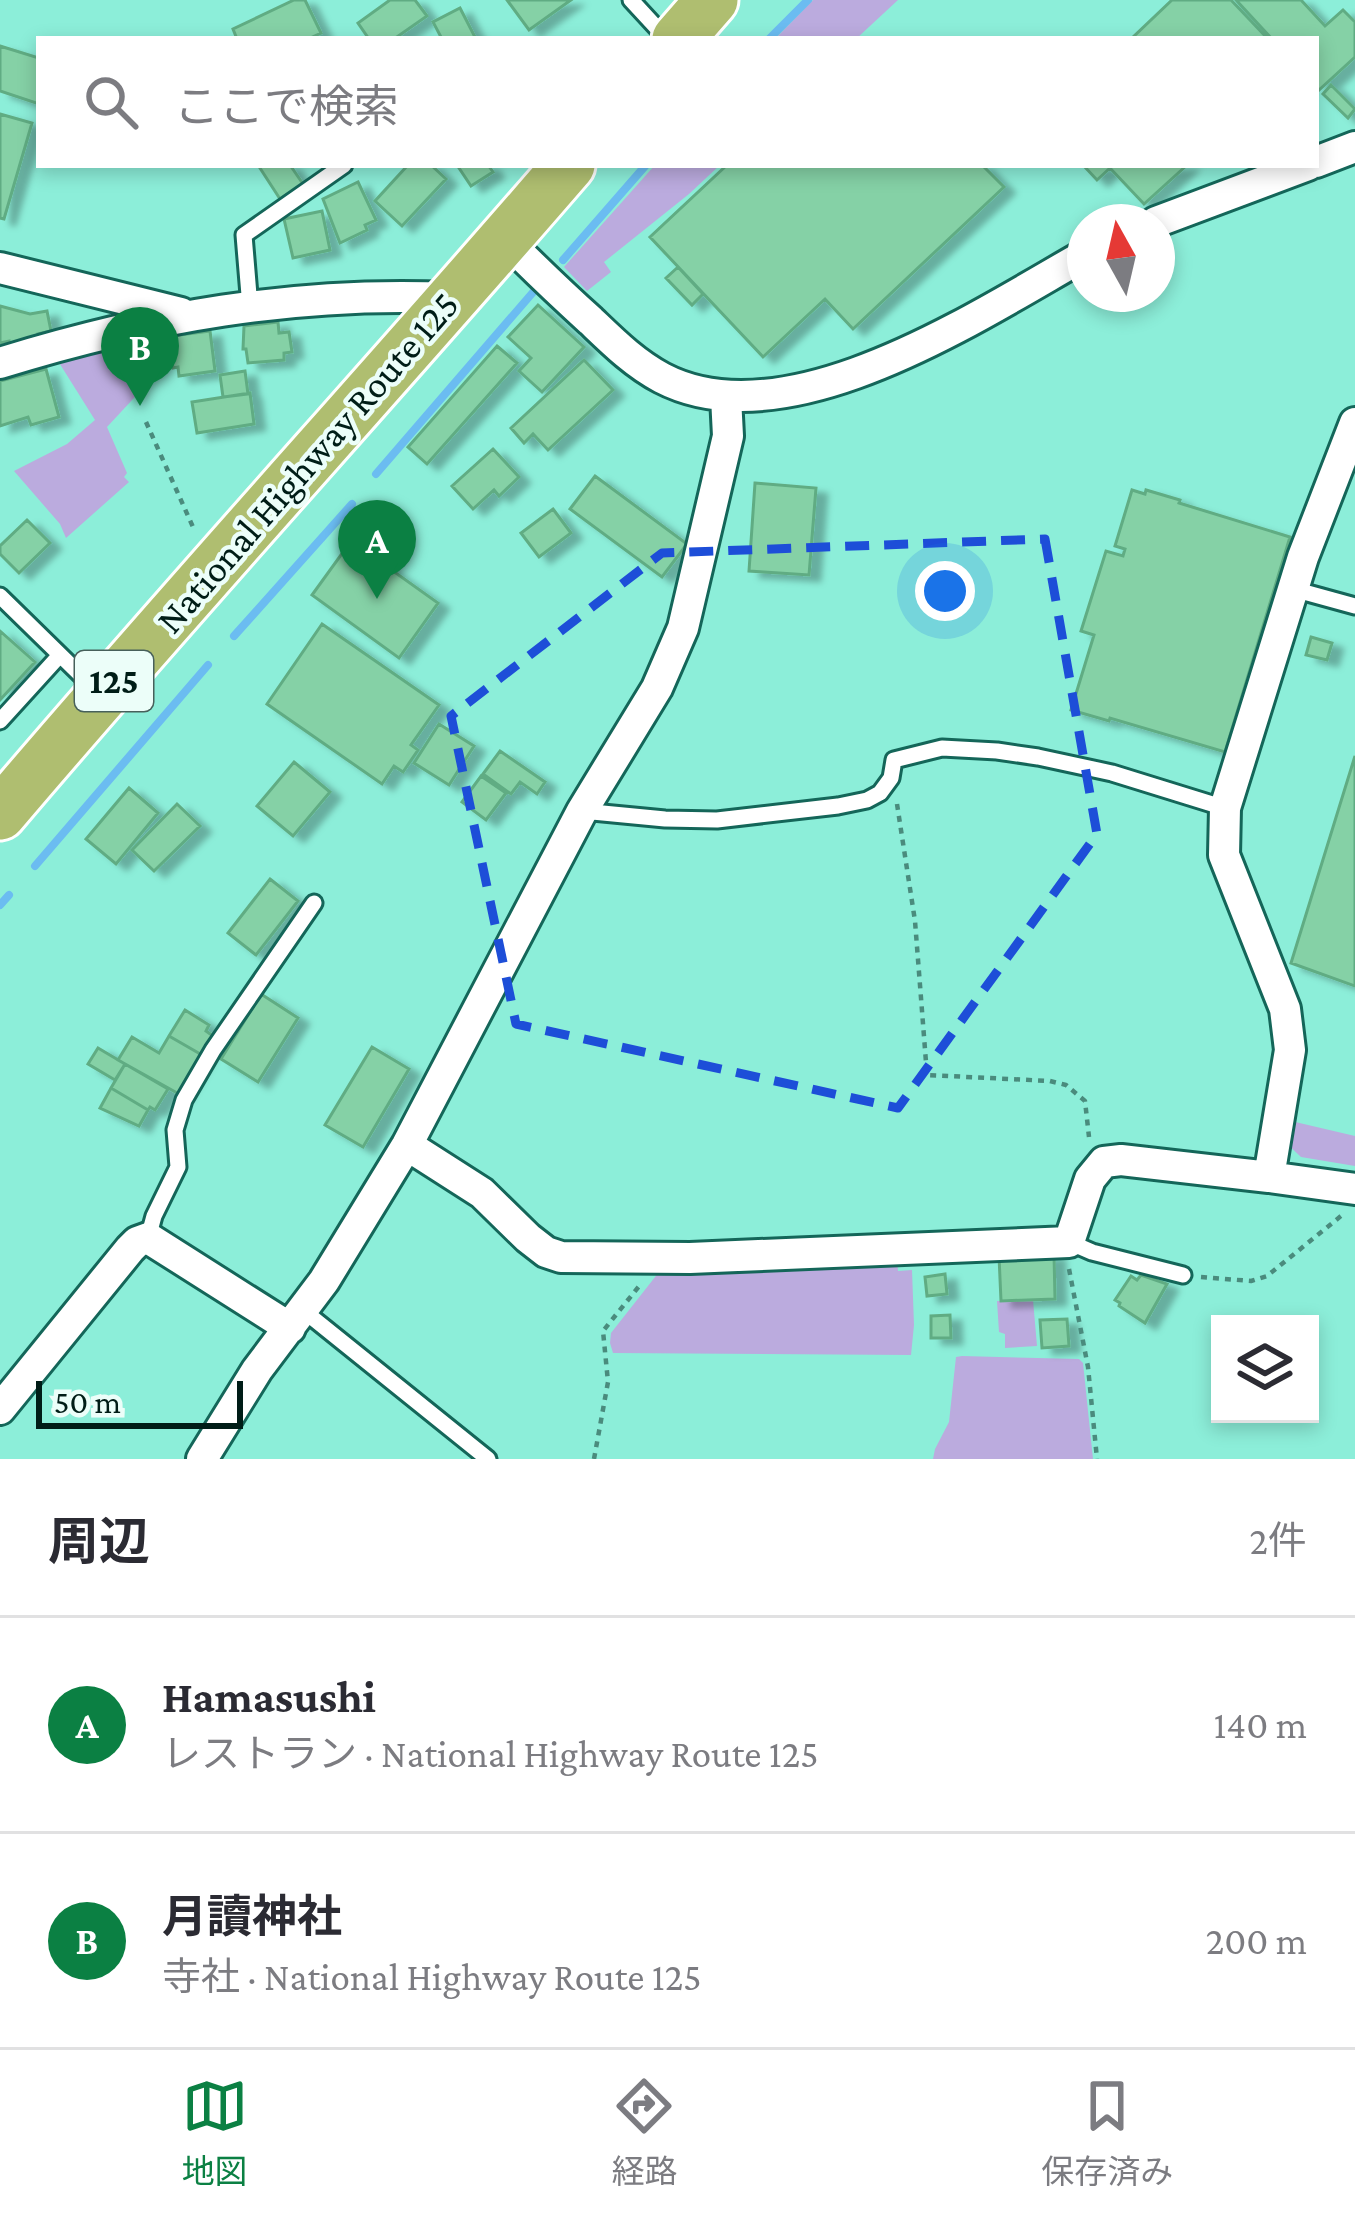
<!DOCTYPE html>
<html lang="ja">
<meta charset="utf-8">
<style>
body{margin:0;font-family:"Crimson Pro","Noto Sans JP",serif;background:#f7f7f7;color:#2b2b33}
.controls{position:absolute;right:36px;bottom:36px;display:grid;overflow:hidden;border-radius:0px;box-shadow:0 6px 18px #0003}
.controls button{width:108px;height:108px;display:grid;place-items:center;padding:0;border:0;border-bottom:3px solid #e1e1e2;background:#fff;color:#2b2b33;font:60px sans-serif}
.compass{position:absolute;left:1067px;top:204px;width:108px;height:108px;border-radius:50%;background:#fff;box-shadow:0 6px 18px #0003;rotate:352deg}
.scale{position:absolute;left:36px;bottom:30px;width:207px;box-sizing:border-box;padding-left:12px;border:6px solid #001d17;border-top:0;font-size:33px;line-height:42px;white-space:nowrap;color:#001d17;-webkit-text-stroke:9px #ecfef9;paint-order:stroke}
.you{position:absolute;left:945px;top:591px;width:42px;height:42px;margin:-30px;border:9px solid #fff;border-radius:50%;background:#1a73e8;box-shadow:0 0 0 18px #1a73e833}
.badge{display:grid;place-items:center;width:78px;height:78px;border-radius:50%;background:#0b8043;color:#fff;font-size:39px;font-weight:700}
.pin{position:absolute;translate:-50% -99px;filter:drop-shadow(0 3px 6px #0008)}
.pin::after{content:'';position:absolute;top:63px;width:42px;height:36px;background:inherit;clip-path:polygon(0 0,100% 0,50% 100%)}
.list{margin:0;padding:0;list-style:none}
h2{display:flex;justify-content:space-between;align-items:center;height:156px;margin:0;padding:0 48px;font-size:51px}
h2 small{font-size:39px;font-weight:400;color:#7c7c81}
.list li{display:grid;grid-template-columns:78px 1fr auto;gap:36px;align-items:center;box-sizing:border-box;height:216px;padding:0 48px;border-top:3px solid #e1e1e2}
.list b{display:block;font-size:45px;white-space:nowrap}
.list p{margin:0;font-size:39px;white-space:nowrap;color:#7c7c81}
.list em{font-size:39px;font-style:normal;color:#7c7c81}
.icon{flex:none;width:66px;height:66px;fill:none;stroke:currentColor;stroke-width:2;stroke-linecap:round;stroke-linejoin:round}
.map{position:relative;flex:none;width:1355px;height:1459px;overflow:hidden}
.search{position:absolute;background:#fff;box-shadow:0 6px 18px #0003;left:36px;right:36px;top:36px;height:132px;display:flex;align-items:center;gap:30px;box-sizing:border-box;padding:0 42px;border-radius:0px;color:#7c7c81;font-size:45px}
.sheet{height:588px;background:#fff}
nav{display:flex;justify-content:space-around;align-items:center;box-sizing:border-box;height:168px;border-top:3px solid #e1e1e2;background:#fff;font-size:33px;color:#7c7c81}
nav a{display:grid;justify-items:center;gap:6px}
nav .on{color:#0b8043}
.map>svg:first-child{display:block}
.green{fill:#bbabde}
.lines{fill:none;stroke-linecap:round;stroke-linejoin:round}
.stream{stroke:#6bbcf1;stroke-width:8}
.building{fill:#85d1a6;stroke:#60ac83;stroke-width:3;filter:url(#shadow)}
.service-casing{stroke:#146659;stroke-width:21}
.minor-casing{stroke:#146659;stroke-width:36}
.trunk-casing{stroke:#fff;stroke-width:57}
.path{stroke:#4a8b7d;stroke-width:4.5;stroke-dasharray:6 6;stroke-linecap:butt}
.service{stroke:#fff;stroke-width:15}
.minor{stroke:#fff;stroke-width:30}
.trunk{stroke:#afbe70;stroke-width:51}
.marked{fill:none;stroke:#1d4ed8;stroke-width:9;stroke-dasharray:24 15;stroke-linejoin:round}
.labels{text-anchor:middle;dominant-baseline:central;stroke-width:9;stroke-linejoin:round;paint-order:stroke}
.shield{fill:#ecfef9;stroke:#47605b;stroke-width:3}
.shield-label{font-size:36px;font-weight:bold;fill:#001d17}
.street-label{font-size:39px;fill:#001d17;stroke:#ecfef9}
</style>
<div class="map">
<svg width="1355" height="1459" viewBox="0 0 1355 1459">
<defs>
<filter id="shadow"><feDropShadow dx="11" dy="6" stdDeviation="3" flood-color="#0004"/></filter>
</defs>
<rect width="100%" height="100%" fill="#8ceed9"/>
<path class="green" d="M813,0H898L856,39H775Z
M655,165H720L689,194L604,262L611,272L587,291L564,267Z
M156,337L160,370L107,427L127,473L124,477L129,482L66,538L60,524L14,471L67,444L95,420L58,361Z
M1291,1121L1355,1136V1166L1301,1157L1285,1142Z
M897,1259L898,1271L912,1270L914,1325L911,1355L613,1353L610,1343L611,1333L659,1272Z
M1033,1300L1037,1346L1005,1348V1334L999,1332L997,1301Z
M962,1356L1079,1359L1083,1363L1093,1459H933L935,1449L949,1422L956,1357Z"/>
<g class="lines">
<path class="stream" d="M769,39L808,0
M563,260L646,165
M376,474L535,290
M234,636L352,504
M35,866L208,665
M0,905L9,895"/>
</g>
<path class="building" d="M294,0H305L321,33L308,39H237L233,29Z
M390,0H415L427,16L394,39H369L358,23Z
M507,0H571L529,30Z
M1172,0H1231L1268,39H1131Z
M1236,0H1301L1325,26L1343,10L1355,22V57L1319,90L1316,86V39H1272Z
M460,8L476,39H442L433,22Z
M0,46L39,58V104L0,91Z
M1331,85L1355,109L1348,118L1323,94Z
M0,114L32,123L4,219L0,218Z
M258,165H290L303,184L280,199Z
M408,165H431L446,179L402,226L375,201Z
M457,165H488L493,172L471,186Z
M727,165H982L1004,187L853,329L825,299L763,357L650,237Z
M1083,165H1187L1144,204L1110,168L1097,180Z
M358,182L376,220L365,225L367,230L340,243L323,199Z
M322,211L330,250L293,258L284,219Z
M678,267L703,294L692,305L666,278Z
M538,305L584,347L542,392L519,371L531,358L508,337Z
M0,306L30,314L47,311L51,331L38,334L39,340L9,346V341L0,343Z
M278,322L279,333L289,332L292,352L284,353V360L248,363L246,349H243L244,326Z
M210,331L215,371L179,376L178,367L173,368L171,356H167L164,337Z
M497,346L517,363L427,464L408,447Z
M584,360L613,390L548,450L533,434L524,443L511,428Z
M46,369L59,417L31,425L28,417L0,426V381Z
M245,371L248,394L223,397L220,375Z
M250,393L254,424L197,433L192,402Z
M493,449L519,477L499,496L494,490L473,509L452,486Z
M595,476L687,544L662,577L570,509Z
M755,483L816,488L809,575L749,571Z
M1132,490L1145,494L1146,490L1180,500L1179,503L1290,537L1225,752L1110,718L1109,721L1071,710L1094,635L1081,631L1106,551L1123,556L1125,549L1115,546Z
M553,509L571,533L539,557L521,533Z
M27,520L50,543L19,573L0,554V546Z
M351,541L438,603L399,658L312,595Z
M322,624L439,705L411,745L418,750L403,772L394,766L382,784L267,704Z
M0,631L35,662L0,700Z
M1311,637L1332,643L1327,660L1306,655Z
M439,724L474,746L449,785L414,763Z
M500,751L545,782L537,794L520,782L511,794L483,774Z
M1355,756V986L1291,963Z
M294,762L330,792L293,836L257,806Z
M481,776L506,793L486,820L462,802Z
M129,788L158,813L116,864L86,839Z
M177,804L200,826L154,871L132,850Z
M270,879L298,901L256,955L228,933Z
M261,994L298,1018L258,1082L221,1059Z
M185,1010L209,1025L206,1031L213,1036L202,1055L169,1036Z
M169,1036L202,1055L179,1094L118,1060L132,1037L159,1053Z
M372,1047L409,1069L363,1147L325,1125Z
M98,1048L125,1064L115,1080L88,1064Z
M125,1064L168,1089L155,1110L150,1107L148,1110L111,1088Z
M111,1088L148,1110L139,1126L100,1108Z
M1054,1254L1055,1299L1001,1301L999,1256Z
M945,1274L947,1294L927,1296L925,1277Z
M1141,1275L1167,1284L1145,1323L1119,1306L1120,1303L1115,1300L1131,1276L1137,1280Z
M950,1315L951,1338H931V1316Z
M1067,1319L1069,1346L1042,1348L1040,1320Z"/>
<g class="lines">
<defs>
<path id="service" d="M631,0L667,39
M250,307L244,235L344,165
M1293,589L1355,606
M0,596L96,690
M0,721L60,655
M582,811L665,819L717,820L838,806L867,800L880,793L891,778L894,760L942,748L997,751L1038,757L1112,773L1225,808
M148,1238L154,1216L178,1167L175,1130L184,1100L213,1050L314,903
M1069,1242L1092,1252L1183,1275
M304,1311L488,1459"/>
<path id="minor" d="M1316,162L1355,147
M1156,222L1308,165
M505,239C533,267 561,294 591,321C613,342 634,363 662,378C787,443 977,316 1085,255
M0,268L181,313
M0,363C148,317 296,291 451,298
M407,1145L482,1193L528,1238L546,1252L561,1257L690,1258L1069,1242L1090,1179L1104,1162L1121,1160L1269,1177L1290,1050L1285,1009L1224,855L1225,808L1303,557L1355,423
M1269,1177L1355,1189
M0,1409L130,1249L137,1242L148,1238L290,1328
M202,1459L257,1370L324,1281L407,1145L582,811L657,688L683,628L728,436L726,397"/>
<path id="trunk" d="M678,39L712,0
M0,814C186,595 381,383 569,165"/>
</defs>
<use href="#service" class="service-casing"/>
<use href="#minor" class="minor-casing"/>
<use href="#trunk" class="trunk-casing"/>
<path class="path" d="M146,422L193,527
M897,804L915,921L927,1075L1050,1081L1066,1085L1085,1101L1089,1137
M1069,1269L1088,1367L1097,1459
M1201,1277L1251,1281L1267,1276L1341,1216
M594,1459L608,1382L603,1331L640,1285"/>
<use href="#service" class="service"/>
<use href="#minor" class="minor"/>
<use href="#trunk" class="trunk"/>
</g>
<path class="marked" d="M1045,539L1097,834L898,1108L516,1024L451,716L662,553Z"/>
<g class="labels">
<rect class="shield" x="75" y="651" width="78" height="60" rx="9"/>
<g class="shield-label">
<text x="114" y="681">125</text>
</g>
<g class="street-label">
<text transform="translate(307 462) rotate(-49)">National Highway Route 125</text>
</g>
</g>
</svg>
<div class="controls">
<button><svg class="icon" aria-label="layers" viewBox="0 0 24 24"><path d="M12 4l9 5-9 5-9-5zM3 14l9 5 9-5"/></svg></button>
</div>
<svg class="compass" viewBox="-18 -18 36 36"><path d="M0-13l5 13h-10z" fill="#e53935"/><path d="M0 13l5-13h-10z" fill="#7c7c81"/></svg>
<div class="scale">50 m</div>
<div class="you"></div>
<div class="pin badge" style="left:377px;top:599px">A</div>
<div class="pin badge" style="left:140px;top:406px">B</div>
<div class="search"><svg class="icon" aria-label="search" viewBox="0 0 24 24"><circle cx="10" cy="10" r="6"/><path d="M15 15l6 6"/></svg>ここで検索</div>
</div>
<section class="sheet">
<h2>周辺<small>2件</small></h2>
<ul class="list">
<li><span class="badge">A</span><div><b>Hamasushi</b><p>レストラン · National Highway Route 125</p></div><em>140 m</em></li>
<li><span class="badge">B</span><div><b>月讀神社</b><p>寺社 · National Highway Route 125</p></div><em>200 m</em></li>
</ul>
</section>
<nav>
<a class="on"><svg class="icon" aria-label="map" viewBox="0 0 24 24"><path d="M3 6l6-2 6 2 6-2v14l-6 2-6-2-6 2zM9 4v14M15 6v14"/></svg>地図</a>
<a><svg class="icon" aria-label="directions" viewBox="0 0 24 24"><path d="M12 3l9 9-9 9-9-9zM9 14v-3h6M13 9l2 2-2 2"/></svg>経路</a>
<a><svg class="icon" aria-label="saved" viewBox="0 0 24 24"><path d="M7 4h10v16l-5-4-5 4z"/></svg>保存済み</a>
</nav>
